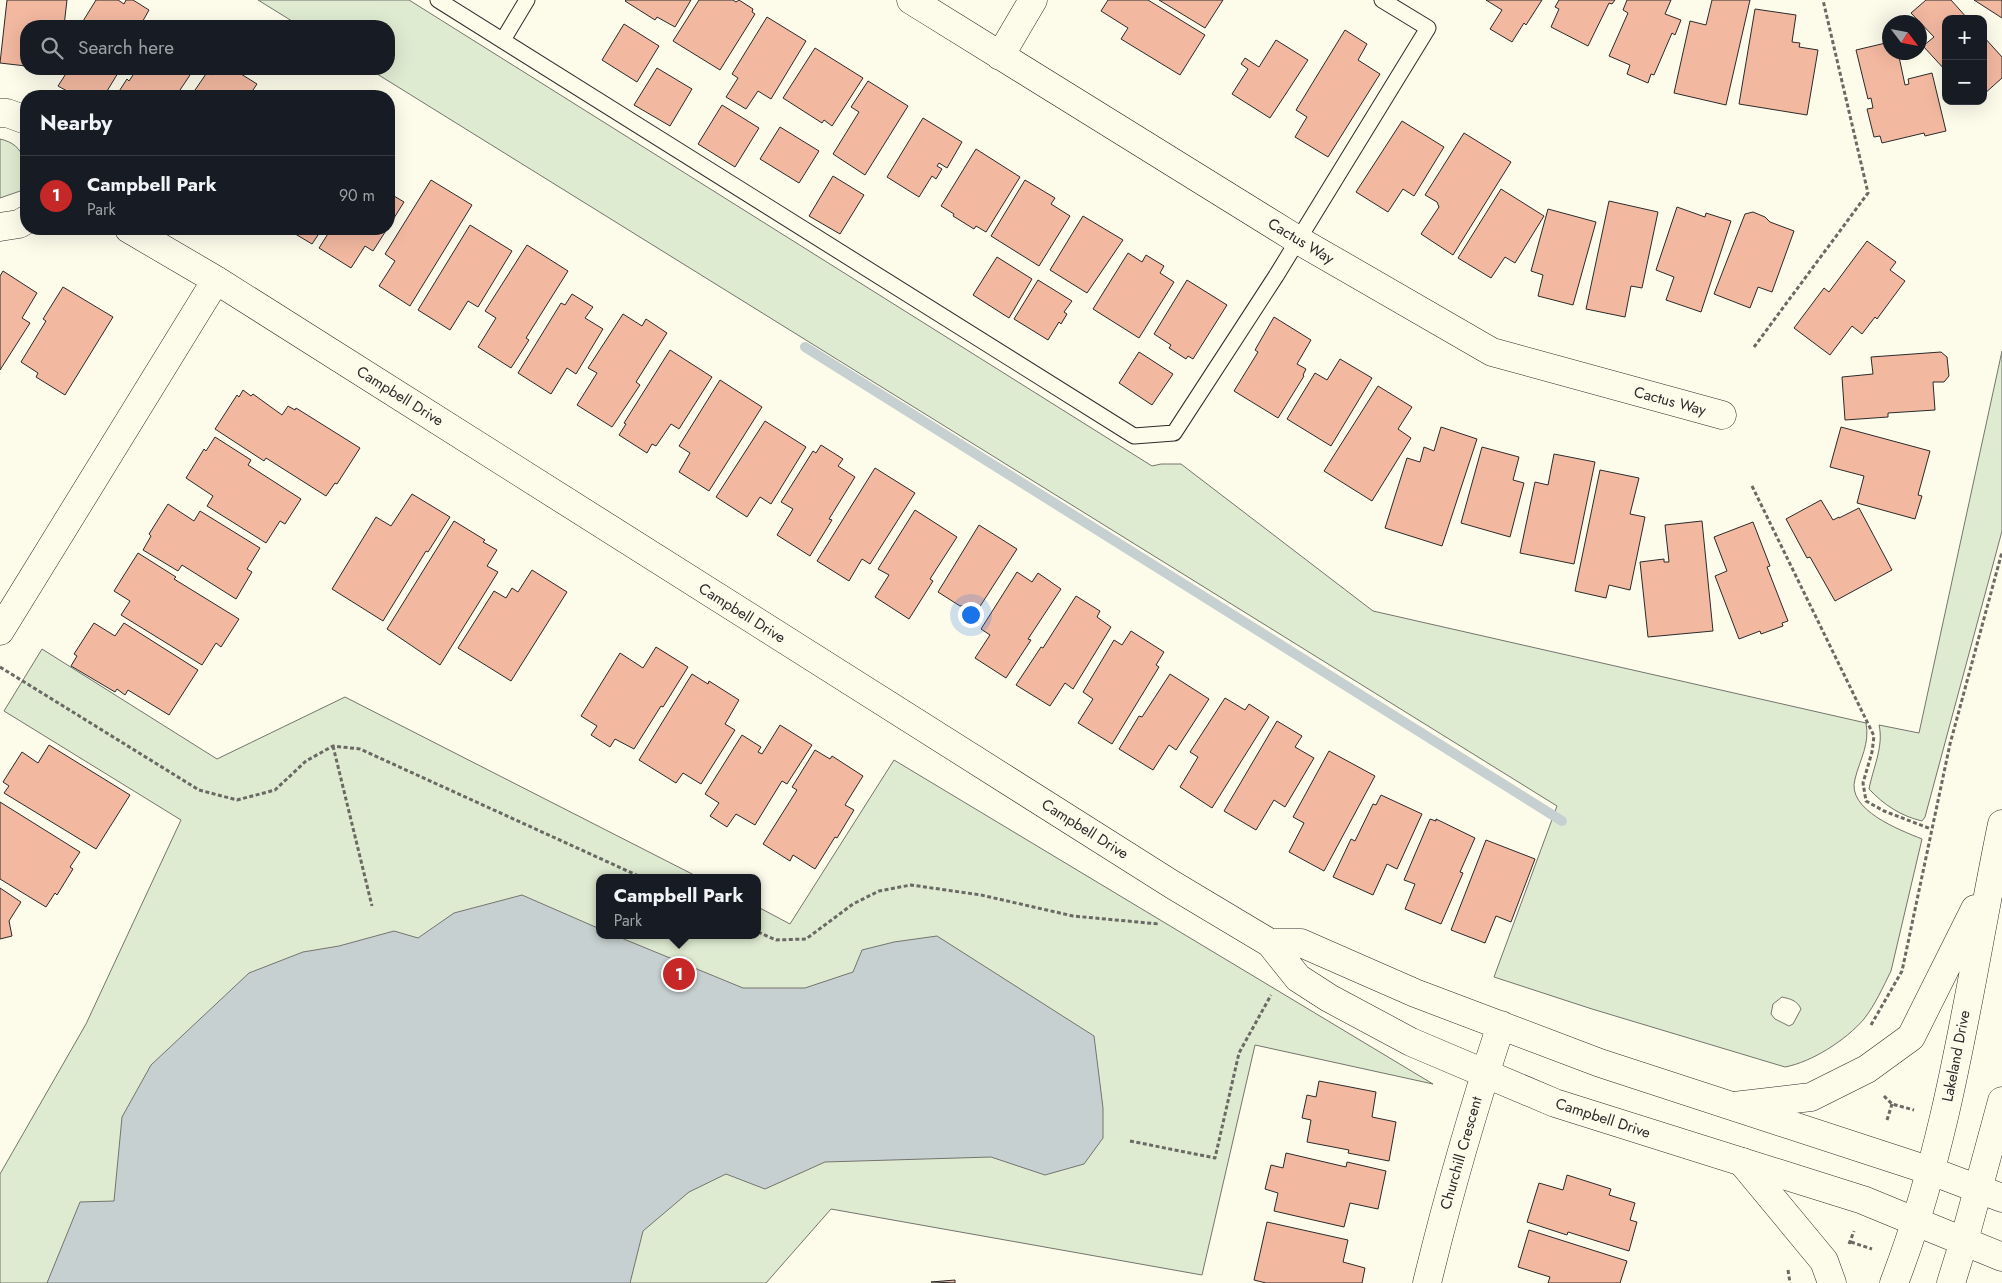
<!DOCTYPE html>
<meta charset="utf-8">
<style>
body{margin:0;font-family:Jost,sans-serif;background:#20242c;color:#f1f3f6}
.controls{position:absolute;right:15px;top:15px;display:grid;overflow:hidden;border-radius:10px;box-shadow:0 5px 20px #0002}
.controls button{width:45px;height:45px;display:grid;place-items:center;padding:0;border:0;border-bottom:1px solid #363941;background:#171b24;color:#f1f3f6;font:25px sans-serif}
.compass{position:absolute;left:1882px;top:15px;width:45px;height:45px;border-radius:50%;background:#171b24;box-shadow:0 5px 20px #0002;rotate:122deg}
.you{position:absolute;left:970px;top:614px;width:18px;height:18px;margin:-12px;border:4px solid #fff;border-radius:50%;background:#1a73e8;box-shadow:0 0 0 8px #1a73e833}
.badge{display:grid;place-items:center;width:32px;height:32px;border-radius:50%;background:#c62828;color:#fff;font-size:16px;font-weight:700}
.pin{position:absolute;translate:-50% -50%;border:2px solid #fff;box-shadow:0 1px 5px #0006}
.popup{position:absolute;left:596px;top:874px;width:165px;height:65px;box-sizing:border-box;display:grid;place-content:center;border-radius:10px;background:#171b24;filter:drop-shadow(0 1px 4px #0005);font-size:16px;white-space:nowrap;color:#9ea1a6}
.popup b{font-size:19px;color:#f1f3f6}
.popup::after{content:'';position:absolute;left:50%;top:100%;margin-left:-10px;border:10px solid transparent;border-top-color:#171b24}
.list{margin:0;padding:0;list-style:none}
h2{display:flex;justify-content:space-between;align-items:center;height:65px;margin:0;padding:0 20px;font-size:21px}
h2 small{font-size:16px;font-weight:400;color:#9ea1a6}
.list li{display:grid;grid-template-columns:32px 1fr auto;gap:15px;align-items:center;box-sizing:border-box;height:80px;padding:0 20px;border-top:1px solid #363941}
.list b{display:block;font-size:19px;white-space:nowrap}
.list p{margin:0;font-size:16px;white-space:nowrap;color:#9ea1a6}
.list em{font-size:16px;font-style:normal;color:#9ea1a6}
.icon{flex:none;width:28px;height:28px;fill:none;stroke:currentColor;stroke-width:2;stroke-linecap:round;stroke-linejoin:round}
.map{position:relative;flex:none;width:2002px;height:1283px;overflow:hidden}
.search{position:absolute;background:#171b24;box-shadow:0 5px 20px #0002;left:20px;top:20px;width:375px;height:55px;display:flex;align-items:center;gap:12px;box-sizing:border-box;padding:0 18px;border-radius:20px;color:#9ea1a6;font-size:19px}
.panel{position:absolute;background:#171b24;box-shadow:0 5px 20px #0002;left:20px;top:90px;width:375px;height:145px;border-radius:20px}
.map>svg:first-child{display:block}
.green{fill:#deebd1;stroke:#74746e;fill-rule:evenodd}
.water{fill:#c7d0d0;stroke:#74746e}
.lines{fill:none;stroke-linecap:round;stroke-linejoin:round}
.stream{stroke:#c7d0d0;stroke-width:10}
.building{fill:#f2b8a0;stroke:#2b2b2b}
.lane-casing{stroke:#2b2b2b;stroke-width:17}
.street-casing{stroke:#2b2b2b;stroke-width:29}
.secondary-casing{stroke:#2b2b2b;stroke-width:29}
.path{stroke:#6a6964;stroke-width:3;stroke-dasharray:4 2.5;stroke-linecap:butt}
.lane{stroke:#fdfbea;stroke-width:15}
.street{stroke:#fdfbea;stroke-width:28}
.secondary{stroke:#fdfbea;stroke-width:28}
.labels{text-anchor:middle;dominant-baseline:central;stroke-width:4;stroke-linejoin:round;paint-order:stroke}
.street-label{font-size:15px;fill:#2b2b2b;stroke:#fdfbea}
</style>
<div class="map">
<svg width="2002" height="1283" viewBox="0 0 2002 1283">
<rect width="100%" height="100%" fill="#fdfbea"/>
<path class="green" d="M258,0H409L1152,466L1161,464H1181L1373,611L1866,723C1870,744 1860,759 1855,779C1846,810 1900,830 1922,839L1891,971C1883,987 1875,1005 1864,1019C1846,1040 1812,1062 1785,1067L1592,1009L1494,977L1557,806L369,69H389V26H300ZM1782,997C1790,999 1797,1000 1801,1009L1793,1024L1789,1026L1775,1019L1771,1014L1773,1004Z
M0,139C27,145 26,166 26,189L0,198Z
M2002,351V531L1925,817L1922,821C1901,816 1884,805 1869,789C1873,768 1884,746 1879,725L1919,733Z
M42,649L217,759L345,697L700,878H600V935H758V907L790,924L894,760L1433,1084L1255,1045L1202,1275L831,1209L766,1283H0V1174L86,1024L181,820L4,711Z"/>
<path class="water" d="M522,895L600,929V935H614L743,988H805L853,972L862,950L894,942L937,936L1094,1036L1103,1108V1138L1084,1164L1045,1175L991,1157L825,1162L765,1189L726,1174L689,1192L643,1231L630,1283H47L80,1202L114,1201L122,1117L151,1065L249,973L303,952L339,946L394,931L418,938L454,913Z"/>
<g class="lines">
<path class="stream" d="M805,347L1562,821"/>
</g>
<path class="building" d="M7,0H67L64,26H26V66L0,63Z
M96,0H118L124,4L126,0H133L149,10L140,26H80Z
M626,0H691L675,27L657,17L655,20L625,1Z
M699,0H733L736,2L739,0L753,9L752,12L755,14L720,70L673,41Z
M1108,0H1148L1205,35L1180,75L1121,39L1128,28L1101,11Z
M1159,0H1223L1205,28Z
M1486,0H1542L1526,25L1524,23L1512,42L1490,29L1502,10Z
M1559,0H1615L1612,4L1609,3L1588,46L1551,27L1559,9L1555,7Z
M1627,0H1671L1665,14L1681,20L1675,35L1672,33L1654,75L1651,74L1648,83L1627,74L1630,65L1609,56L1628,13L1623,10Z
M1712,0H1750L1726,105L1674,93L1690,21L1706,25Z
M1926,0H1951L1968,19H1946V71L1923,46L1934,37L1911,13Z
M1974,0H2002V18Z
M1755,9L1796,15L1792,42L1800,43L1799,47L1818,50L1807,115L1739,104Z
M767,17L806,41L771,99L758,91L746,109L726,97L738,78L732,74Z
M624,24L659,46L637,82L602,60Z
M1345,30L1367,44L1358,60L1380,74L1328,157L1295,137L1307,117L1296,110Z
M1983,36L2002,57V78L1983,95Z
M1276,40L1308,60L1270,118L1232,94L1248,69L1241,64L1245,58L1259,67Z
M1890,42V52H1898L1905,85L1909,84L1908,79L1932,73L1946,131L1925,136L1924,133L1882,143L1880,136L1874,137L1867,109L1873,108L1871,98L1868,99L1856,50Z
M815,48L863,78L832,126L824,120L822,123L783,98Z
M657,68L692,89L670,126L634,105Z
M69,69H116L115,71L118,73L104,96H76L58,86Z
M137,69H194L176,96H116L127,79L129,81Z
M218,69H233L257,84L249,96H191L208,71L213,75Z
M868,81L908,106L865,175L833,154L859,112L851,107Z
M722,105L759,128L735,167L698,144Z
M923,118L962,142L947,168L939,163L937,166L942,169L936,179L932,176L919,197L887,177Z
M1402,121L1444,147L1414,196L1403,189L1388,212L1356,192Z
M780,127L819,151L799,183L760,159Z
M1464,133L1511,162L1453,255L1421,234L1439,207L1437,202L1425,195Z
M976,149L1020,177L986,232L976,226L974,229L953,216L954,214L941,206Z
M833,176L864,195L840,234L809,216Z
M431,180L472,205L410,306L379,286L395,261L385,254Z
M1025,180L1055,198L1051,204L1070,216L1039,266L991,236Z
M1501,189L1544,216L1515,263L1505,257L1491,278L1458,258Z
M389,193L404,202L389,226Z
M1609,201L1658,212L1642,288L1631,286L1625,317L1586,309Z
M1677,207L1705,217L1706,213L1731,221L1701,312L1666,300L1674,277L1656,270Z
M1548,209L1596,222L1573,305L1538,296L1543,275L1531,271Z
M1753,212L1765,217L1770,222L1794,231L1772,292L1758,287L1750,308L1714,294L1745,214Z
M1083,216L1123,240L1087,293L1050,270Z
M470,225L512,251L478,307L468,301L450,330L418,310Z
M287,229H322L312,244Z
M331,229H387L373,251L365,246L351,268L319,248Z
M1867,241L1896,262L1890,270L1905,281L1877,319L1875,317L1862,334L1852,326L1830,355L1794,328L1824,288L1829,292Z
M527,245L568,271L526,338L529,340L511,368L478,347L496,318L485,311Z
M1128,253L1142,262L1146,255L1164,266L1160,273L1174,282L1139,338L1093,309Z
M997,257L1032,279L1009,318L973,295Z
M3,271L37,293L22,318L30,323L0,370V276Z
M1038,280L1072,301L1064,312L1067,314L1061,324L1059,322L1048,340L1014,319Z
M1187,280L1227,305L1193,359L1188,356L1186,359L1169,348L1171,345L1154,334Z
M63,287L113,317L65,395L36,377L38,373L21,362L46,321L43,319Z
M572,294L593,307L585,318L603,329L576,374L567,368L551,394L518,373L561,303L565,305Z
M623,314L642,326L646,319L667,333L636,382L640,385L612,427L577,405L597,373L588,368Z
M1274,317L1311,340L1297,364L1306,369L1303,375L1304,376L1278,418L1234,391L1258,352L1255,350Z
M670,350L712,377L679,429L671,424L656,446L652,444L647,453L619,435L626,424L624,423Z
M1139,352L1173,374L1152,405L1119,383Z
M1941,352L1947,357L1949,376L1944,382H1933L1935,410L1888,413V417L1845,420L1842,377L1873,374L1871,357Z
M1340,359L1372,378L1331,446L1287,419L1315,373L1327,380Z
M720,380L762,407L709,491L679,472L690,453L679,446Z
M1378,386L1412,407L1398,429L1411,438L1372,501L1324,471Z
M243,390L251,396L253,394L282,415L288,406L295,410L296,408L360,448L337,484L335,483L326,496L266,458L264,461L215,429L237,395L239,397Z
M765,421L806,447L771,504L760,497L747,517L716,497Z
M1441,427L1477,439L1442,546L1385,528L1407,458L1420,462L1424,447L1434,451Z
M1841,427L1930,451L1918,495L1922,496L1915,519L1857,503L1864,476L1830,467Z
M215,437L251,460L248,465L301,499L285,524L280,521L266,543L207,506L213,496L186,478L204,449L206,451Z
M821,445L843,459L838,466L855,477L829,519L832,520L810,556L777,535L793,509L781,502L813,451L816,453Z
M1482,447L1519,457L1513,480L1524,483L1510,537L1461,523Z
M1554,454L1595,462L1574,564L1520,553L1535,482L1548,485Z
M875,468L915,493L870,564L862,559L849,581L817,561Z
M1600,470L1639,478L1630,514L1645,517L1630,590L1609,585L1606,598L1575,591Z
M412,494L450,517L428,552L426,551L383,621L332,589L376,517L391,526Z
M1821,500L1833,520L1839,517V518L1859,508L1892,570L1835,601L1810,557L1807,558L1786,519Z
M168,504L194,521L200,511L260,548L247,569L252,572L236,599L182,565L178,571L143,550L151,536L149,534Z
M915,510L957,537L930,579L933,581L909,619L875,597L889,575L878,569Z
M454,521L485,540L483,542L497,550L487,566L498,572L440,665L387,629Z
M1702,521L1713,631L1648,637L1640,562L1664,559V562H1669L1665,525Z
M1753,522L1770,566L1767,567L1788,621L1782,623L1783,626L1761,634L1760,631L1739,639L1715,576L1727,571L1714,537Z
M979,525L1017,549L977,611L967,605L960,606L938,592Z
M138,553L176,577L174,579L239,619L221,647L216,643L202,665L121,615L130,601L114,591Z
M532,570L567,592L511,681L458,648L494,591L506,598L512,588L518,592Z
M1017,572L1032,582L1038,573L1061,589L1028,639L1031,640L1006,678L975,658L990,635L981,629Z
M1076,596L1100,611L1097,617L1111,627L1073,689L1065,683L1050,706L1016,685L1041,647L1043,648Z
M94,623L115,636L124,623L198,670L169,715L128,690L125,695L117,689L115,692L71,666L77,656L74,654Z
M1131,631L1164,652L1156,665L1159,667L1112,744L1078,723L1093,699L1083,692L1114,640L1122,645Z
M656,647L688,667L663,707L661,706L634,749L615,739L610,747L591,735L597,726L581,716L620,653L643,668Z
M692,674L708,684L709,681L739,700L725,724L735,730L701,784L683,773L676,783L639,760Z
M1170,674L1209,699L1176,750L1169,745L1153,770L1119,749L1139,716L1142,717Z
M1225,698L1245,710L1249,704L1269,717L1212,808L1180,787L1198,757L1190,752Z
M1277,721L1302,736L1295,747L1314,758L1285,807L1274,800L1256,830L1224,811Z
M780,725L812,745L787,784L782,781L755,825L736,814L727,827L710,816L719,803L705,794L742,735L761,747L758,752L762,754Z
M49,745L130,795L96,849L4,793L9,786L3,782L22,752L38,763Z
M815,750L830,759L832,756L863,776L845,805L854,810L837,838L835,837L815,869L793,855L790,861L763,844L797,790L792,787Z
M1329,751L1375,776L1324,871L1289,852L1304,823L1293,817Z
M1381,795L1422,814L1397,869L1387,864L1373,895L1333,877L1351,839L1355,841L1373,804L1376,805Z
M0,802L80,852L70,867L73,869L57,895L55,893L46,907L0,879Z
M1430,819L1436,821V819L1475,838L1460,872L1463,873L1441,924L1405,909L1415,884L1404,880Z
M1486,840L1535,859L1511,922L1496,916L1485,943L1451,930Z
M0,888L21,902L9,921L12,936L0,939Z
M1319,1081L1376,1092L1372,1117L1396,1122L1389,1161L1348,1153L1349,1150L1307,1142L1311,1120L1302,1118L1307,1095L1316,1097Z
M1286,1153L1346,1167L1347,1162L1386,1171L1378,1209L1350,1203L1344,1227L1274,1211L1278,1193L1265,1189L1271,1165L1283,1168Z
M1567,1175L1611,1189L1609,1195L1635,1203L1630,1220L1637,1222L1629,1251L1568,1232L1567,1235L1527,1222L1539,1183L1563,1190Z
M1267,1222L1348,1240L1343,1262L1365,1268L1362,1283H1266L1254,1280Z
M1529,1230L1627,1261L1620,1283H1548L1550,1277L1518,1267Z
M955,1280V1283L931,1282Z"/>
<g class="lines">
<defs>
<path id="lane" d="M438,0L1134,436L1174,433L1276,276L1428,28L1382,0
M503,40L527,0"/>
<path id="street" d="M911,0L1298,240L1492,352L1722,415
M1000,56L1033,0
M0,113H7L26,120
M0,227L19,224L26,220
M129,229L216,280L1173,885L1270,943L1298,978L1329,998L1411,1042L1555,1103L1863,1200L1914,1221
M0,631L216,280
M1270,943H1301L1415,993L1600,1063L1931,1171
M1427,1283C1448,1196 1473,1110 1501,1025"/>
<path id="secondary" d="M1734,1106L1811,1097L1867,1069L1911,1037L1975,909
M1742,1162L1824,1261L1832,1283
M1931,1171L2002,1198
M1914,1221L2002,1257
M1894,1283C1951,1136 1970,978 2002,824
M1951,1283L1964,1241L2002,1101"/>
</defs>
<use href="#lane" class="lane-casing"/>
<use href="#street" class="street-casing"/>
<use href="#secondary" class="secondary-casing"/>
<path class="path" d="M1754,347L1868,193L1823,0
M1752,486L1874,736L1872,752L1863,783L1866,801L1884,811L1931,829
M0,667L199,790L237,800L275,790L306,761L333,746L360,749L643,878
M333,746L372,906
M758,932L776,940L806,939L853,904L879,891L911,885L981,895L1073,916L1159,924
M1871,1025L1902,971L1950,744L2002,552
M1884,1096L1892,1104L1914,1110
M1887,1120L1892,1104
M1130,1141L1215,1158L1239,1053L1271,995
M1851,1242L1872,1249
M1849,1244L1854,1231
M1788,1270L1790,1283"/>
<use href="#lane" class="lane"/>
<use href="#street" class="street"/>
<use href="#secondary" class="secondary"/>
</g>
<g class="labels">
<g class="street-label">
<text transform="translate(1301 241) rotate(31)">Cactus Way</text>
<text transform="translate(400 396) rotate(32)">Campbell Drive</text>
<text transform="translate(1670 401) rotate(15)">Cactus Way</text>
<text transform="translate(742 613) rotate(32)">Campbell Drive</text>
<text transform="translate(1085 829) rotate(32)">Campbell Drive</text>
<text transform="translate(1956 1056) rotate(-79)">Lakeland Drive</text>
<text transform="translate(1603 1118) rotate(18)">Campbell Drive</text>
<text transform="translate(1461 1153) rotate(-74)">Churchill Crescent</text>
</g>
</g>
</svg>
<div class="controls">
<button>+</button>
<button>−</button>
</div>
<svg class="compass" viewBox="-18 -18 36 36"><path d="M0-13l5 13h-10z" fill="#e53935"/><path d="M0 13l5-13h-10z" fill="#9ea1a6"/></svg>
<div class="you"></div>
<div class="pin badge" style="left:679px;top:974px">1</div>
<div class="popup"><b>Campbell Park</b>Park</div>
<div class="search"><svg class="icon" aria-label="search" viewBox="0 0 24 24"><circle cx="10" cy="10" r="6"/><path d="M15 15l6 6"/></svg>Search here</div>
<section class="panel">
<h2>Nearby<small></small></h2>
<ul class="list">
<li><span class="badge">1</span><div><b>Campbell Park</b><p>Park</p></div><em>90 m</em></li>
</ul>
</section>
</div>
